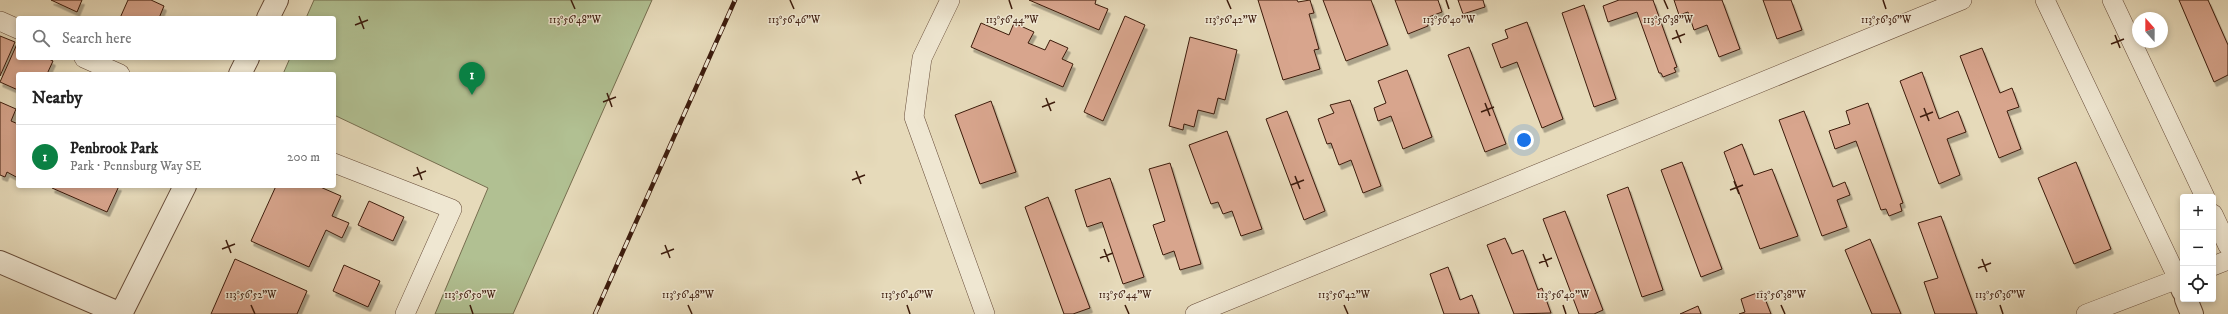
<!DOCTYPE html>
<meta charset="utf-8">
<style>
body{margin:0;font-family:"IM FELL DW Pica",serif;background:#f6f6f6;color:#222}
.controls{position:absolute;right:12px;bottom:12px;display:grid;overflow:hidden;border-radius:4px;box-shadow:0 2px 6px #0003}
.controls button{width:36px;height:36px;display:grid;place-items:center;padding:0;border:0;border-bottom:1px solid #e0e0e0;background:#fff;color:#222;font:20px sans-serif}
.compass{position:absolute;left:2132px;top:12px;width:36px;height:36px;border-radius:50%;background:#fff;box-shadow:0 2px 6px #0003;rotate:339deg}
.you{position:absolute;left:1524px;top:140px;width:14px;height:14px;margin:-10px;border:3px solid #fff;border-radius:50%;background:#1a73e8;box-shadow:0 0 0 6px #1a73e833}
.badge{display:grid;place-items:center;width:26px;height:26px;border-radius:50%;background:#0b8043;color:#fff;font-size:13px;font-weight:700}
.pin{position:absolute;translate:-50% -33px;filter:drop-shadow(0 1px 2px #0008)}
.pin::after{content:'';position:absolute;top:21px;width:14px;height:12px;background:inherit;clip-path:polygon(0 0,100% 0,50% 100%)}
.list{margin:0;padding:0;list-style:none}
h2{display:flex;justify-content:space-between;align-items:center;height:52px;margin:0;padding:0 16px;font-size:17px}
h2 small{font-size:13px;font-weight:400;color:#767676}
.list li{display:grid;grid-template-columns:26px 1fr auto;gap:12px;align-items:center;box-sizing:border-box;height:64px;padding:0 16px;border-top:1px solid #e0e0e0}
.list b{display:block;font-size:15px;white-space:nowrap}
.list p{margin:0;font-size:13px;white-space:nowrap;color:#767676}
.list em{font-size:13px;font-style:normal;color:#767676}
.icon{flex:none;width:22px;height:22px;fill:none;stroke:currentColor;stroke-width:2;stroke-linecap:round;stroke-linejoin:round}
.map{position:relative;flex:none;width:2228px;height:314px;overflow:hidden}
.search{position:absolute;background:#fff;box-shadow:0 2px 6px #0003;left:16px;top:16px;width:320px;height:44px;display:flex;align-items:center;gap:10px;box-sizing:border-box;padding:0 14px;border-radius:4px;color:#767676;font-size:15px}
.panel{position:absolute;background:#fff;box-shadow:0 2px 6px #0003;left:16px;top:72px;width:320px;height:116px;border-radius:4px}
.map>svg:first-child{display:block}
.green{fill:#b1c092;stroke:#766e4f}
.building{fill:#d8a58d;stroke:#3c1b0c;filter:url(#shadow)}
.lines{fill:none;stroke-linecap:round;stroke-linejoin:round}
.service-casing{stroke:#664b38;stroke-width:20}
.minor-casing{stroke:#664b38;stroke-width:24}
.service{stroke:#efe7d2;stroke-width:19}
.minor{stroke:#efe7d2;stroke-width:22}
.rail-casing{stroke:#3c1b0c;stroke-width:4.5}
.rail{stroke:#efe7d2;stroke-width:3;stroke-dasharray:9;stroke-linecap:butt}
.ticks{fill:none;stroke:#3c1b0c;stroke-width:1.5}
.ticks-label{font-size:10px;text-anchor:middle;fill:#3c1b0c;stroke:#efe7d2;stroke-width:3;stroke-linejoin:round;paint-order:stroke}
</style>
<div class="map">
<svg width="2228" height="314" viewBox="0 0 2228 314">
<defs>
<filter id="shadow"><feDropShadow dx="2.5" dy="4.5" stdDeviation="0" flood-color="#0004"/></filter>
</defs>
<rect width="100%" height="100%" fill="#e6daba"/>
<filter id="stains"><feTurbulence type="fractalNoise" baseFrequency=".005" numOctaves="4"/><feColorMatrix values="0 0 0 0 .2 0 0 0 0 .09 0 0 0 0 .02 0 0 0 .5 -.17"/></filter>
<radialGradient id="worn" r=".72"><stop offset=".6" stop-color="#630" stop-opacity="0"/><stop offset="1" stop-color="#630" stop-opacity=".3"/></radialGradient>
<path class="green" d="M314,0H652L513,314H435L488,188L334,115V74H283L290,58H334V18H306Z"/>
<path class="building" d="M51,0H82L77,12Z
M128,0H151L164,6L159,18H120Z
M1029,0H1096L1095,4L1108,9L1099,30Z
M1258,0H1297L1298,2L1310,0L1314,13L1309,14L1319,49L1314,50L1320,69L1283,80Z
M1323,0H1371L1388,45L1346,61Z
M1395,0H1438L1442,12L1426,18L1428,26L1408,34Z
M1458,0H1483L1485,7L1463,14Z
M1619,0H1653L1677,67L1674,68L1676,72L1663,77L1661,73H1659L1637,12L1608,22L1603,6Z
M1674,0H1722L1740,49L1719,57L1707,25L1694,30L1688,12L1679,15Z
M1763,0H1791L1802,30L1777,39Z
M2179,0H2208L2228,45V75L2214,82Z
M1584,5L1616,99L1594,107L1562,13Z
M1125,16L1145,25L1103,121L1084,112Z
M1527,22L1563,119L1542,128L1517,62L1501,68L1492,44L1508,38L1505,30Z
M981,23L1009,35L1014,23L1034,32L1028,43L1045,50L1050,40L1068,48L1062,59L1073,64L1063,87L971,47Z
M0,36L15,42L0,76Z
M1190,37L1237,50L1225,100L1218,98L1214,114L1198,110L1194,127L1184,124L1183,130L1169,126Z
M17,44L18,58H47L53,61L47,74H18V90L0,82Z
M1469,47L1506,144L1485,152L1448,55Z
M1982,48L2000,93L2012,88L2019,107L2007,111L2021,149L1999,158L1960,56Z
M1407,70L1432,137L1403,149L1391,116L1378,121L1374,108L1386,103L1378,81Z
M1922,72L1939,119L1958,111L1966,132L1947,139L1960,175L1939,184L1900,81Z
M1350,100L1381,186L1363,193L1351,160L1339,165L1331,143L1327,144L1318,119L1334,113L1330,105Z
M991,101L1016,172L980,184L955,115Z
M0,102L16,109L11,121L18,124V178L7,172L5,177L0,175Z
M1868,103L1903,203L1900,204L1902,211L1889,216L1886,209L1881,210L1856,141L1835,149L1829,131L1850,124L1846,111Z
M1287,111L1325,211L1304,220L1266,119Z
M1804,111L1833,187L1845,182L1850,195L1837,200L1847,227L1822,236L1779,120Z
M1227,131L1262,229L1241,236L1232,211L1223,214L1218,202L1211,204L1189,145Z
M1742,144L1754,175L1772,169L1798,236L1760,249L1724,152Z
M1682,162L1722,269L1701,277L1661,170Z
M2076,162L2111,249L2074,264L2038,178Z
M1170,163L1201,264L1180,270L1174,251L1163,255L1153,225L1165,221L1149,169Z
M1110,178L1144,277L1123,284L1102,222L1087,227L1075,190Z
M53,186H119L107,212L52,188Z
M276,186H318L341,196L332,216L349,223L342,238L326,230L309,267L251,241Z
M1628,187L1663,290L1642,297L1607,195Z
M1048,197L1090,308L1073,314H1064L1025,207Z
M369,201L404,217L393,241L358,225Z
M1565,211L1603,310L1594,314H1579L1543,219Z
M1941,216L1977,314H1935L1924,282L1938,278L1918,223Z
M1505,238L1512,254L1523,250L1538,290L1542,288L1551,313L1514,314L1487,245Z
M1870,239L1901,314H1872L1845,250Z
M235,259L307,291L297,314H211Z
M344,265L380,281L368,307L333,291Z
M1448,267L1460,300L1472,295L1479,314H1444L1430,274Z
M1762,291L1771,314H1739L1745,312L1741,299Z
M1698,306L1701,314H1680Z"/>
<g class="lines">
<defs>
<path id="service" d="M950,0L922,58L914,117L985,314
M2045,0L2178,279
M2112,0L2205,197
M0,21L18,29
M84,58L120,74
M334,163L452,209L405,314
M2213,214L2228,246
M2213,266L2228,260
M1195,314L1962,0
M2086,314L2183,277"/>
<path id="minor" d="M268,18L277,0
M240,74L248,58
M0,262L121,314
M2178,279L2183,291
M2186,299L2192,314
M121,314L185,186"/>
</defs>
<use href="#service" class="service-casing"/>
<use href="#minor" class="minor-casing"/>
<use href="#service" class="service"/>
<use href="#minor" class="minor"/>
<defs>
<path id="rail" d="M595,314L735,0"/>
</defs>
<use href="#rail" class="rail-casing"/>
<use href="#rail" class="rail"/>
</g>
<path class="ticks" d="M571,0L575,9M790,0L794,9M1009,0L1012,9M1227,0L1231,9M1446,0L1449,9M1664,0L1668,9M1883,0L1886,9M359,16L364,29M355,25L368,20M1676,30L1681,43M2115,35L2120,48M1672,39L1685,34M2111,44L2124,39M607,93L612,107M1046,98L1051,111M603,102L616,97M1485,103L1490,116M1042,107L1055,102M1924,108L1929,121M1481,112L1494,107M1920,117L1933,112M417,167L422,180M856,171L861,184M413,176L426,171M1295,176L1300,189M852,180L865,175M1734,181L1739,194M1291,185L1304,180M1730,190L1743,185M226,240L231,253M665,245L670,258M222,249L235,244M1104,249L1109,262M661,254L674,249M1543,254L1548,267M1100,258L1113,253M1982,259L1987,272M1539,263L1552,258M1978,268L1991,263M251,305L255,314M470,305L473,314M688,305L692,314M907,305L910,314M1125,305L1129,314M1344,305L1348,314M1563,305L1566,314M1781,305L1785,314M2000,305L2003,314"/>
<g class="ticks-label">
<text x="1668" y="23">113°56'38"W</text>
<text x="1886" y="23">113°56'36"W</text>
<text x="575" y="23">113°56'48"W</text>
<text x="794" y="23">113°56'46"W</text>
<text x="1012" y="23">113°56'44"W</text>
<text x="1231" y="23">113°56'42"W</text>
<text x="1449" y="23">113°56'40"W</text>
<text x="251" y="298">113°56'52"W</text>
<text x="470" y="298">113°56'50"W</text>
<text x="688" y="298">113°56'48"W</text>
<text x="907" y="298">113°56'46"W</text>
<text x="1125" y="298">113°56'44"W</text>
<text x="1344" y="298">113°56'42"W</text>
<text x="1563" y="298">113°56'40"W</text>
<text x="1781" y="298">113°56'38"W</text>
<text x="2000" y="298">113°56'36"W</text>
</g>
<rect width="100%" height="100%" filter="url(#stains)"/>
<rect width="100%" height="100%" fill="url(#worn)"/>
</svg>
<div class="controls">
<button>+</button>
<button>−</button>
<button><svg class="icon" aria-label="locate" viewBox="0 0 24 24"><circle cx="12" cy="12" r="6"/><path d="M12 2v4M12 18v4M2 12h4M18 12h4"/></svg></button>
</div>
<svg class="compass" viewBox="-18 -18 36 36"><path d="M0-13l5 13h-10z" fill="#e53935"/><path d="M0 13l5-13h-10z" fill="#767676"/></svg>
<div class="you"></div>
<div class="pin badge" style="left:472px;top:95px">1</div>
<div class="search"><svg class="icon" aria-label="search" viewBox="0 0 24 24"><circle cx="10" cy="10" r="6"/><path d="M15 15l6 6"/></svg>Search here</div>
<section class="panel">
<h2>Nearby<small></small></h2>
<ul class="list">
<li><span class="badge">1</span><div><b>Penbrook Park</b><p>Park · Pennsburg Way SE</p></div><em>200 m</em></li>
</ul>
</section>
</div>
